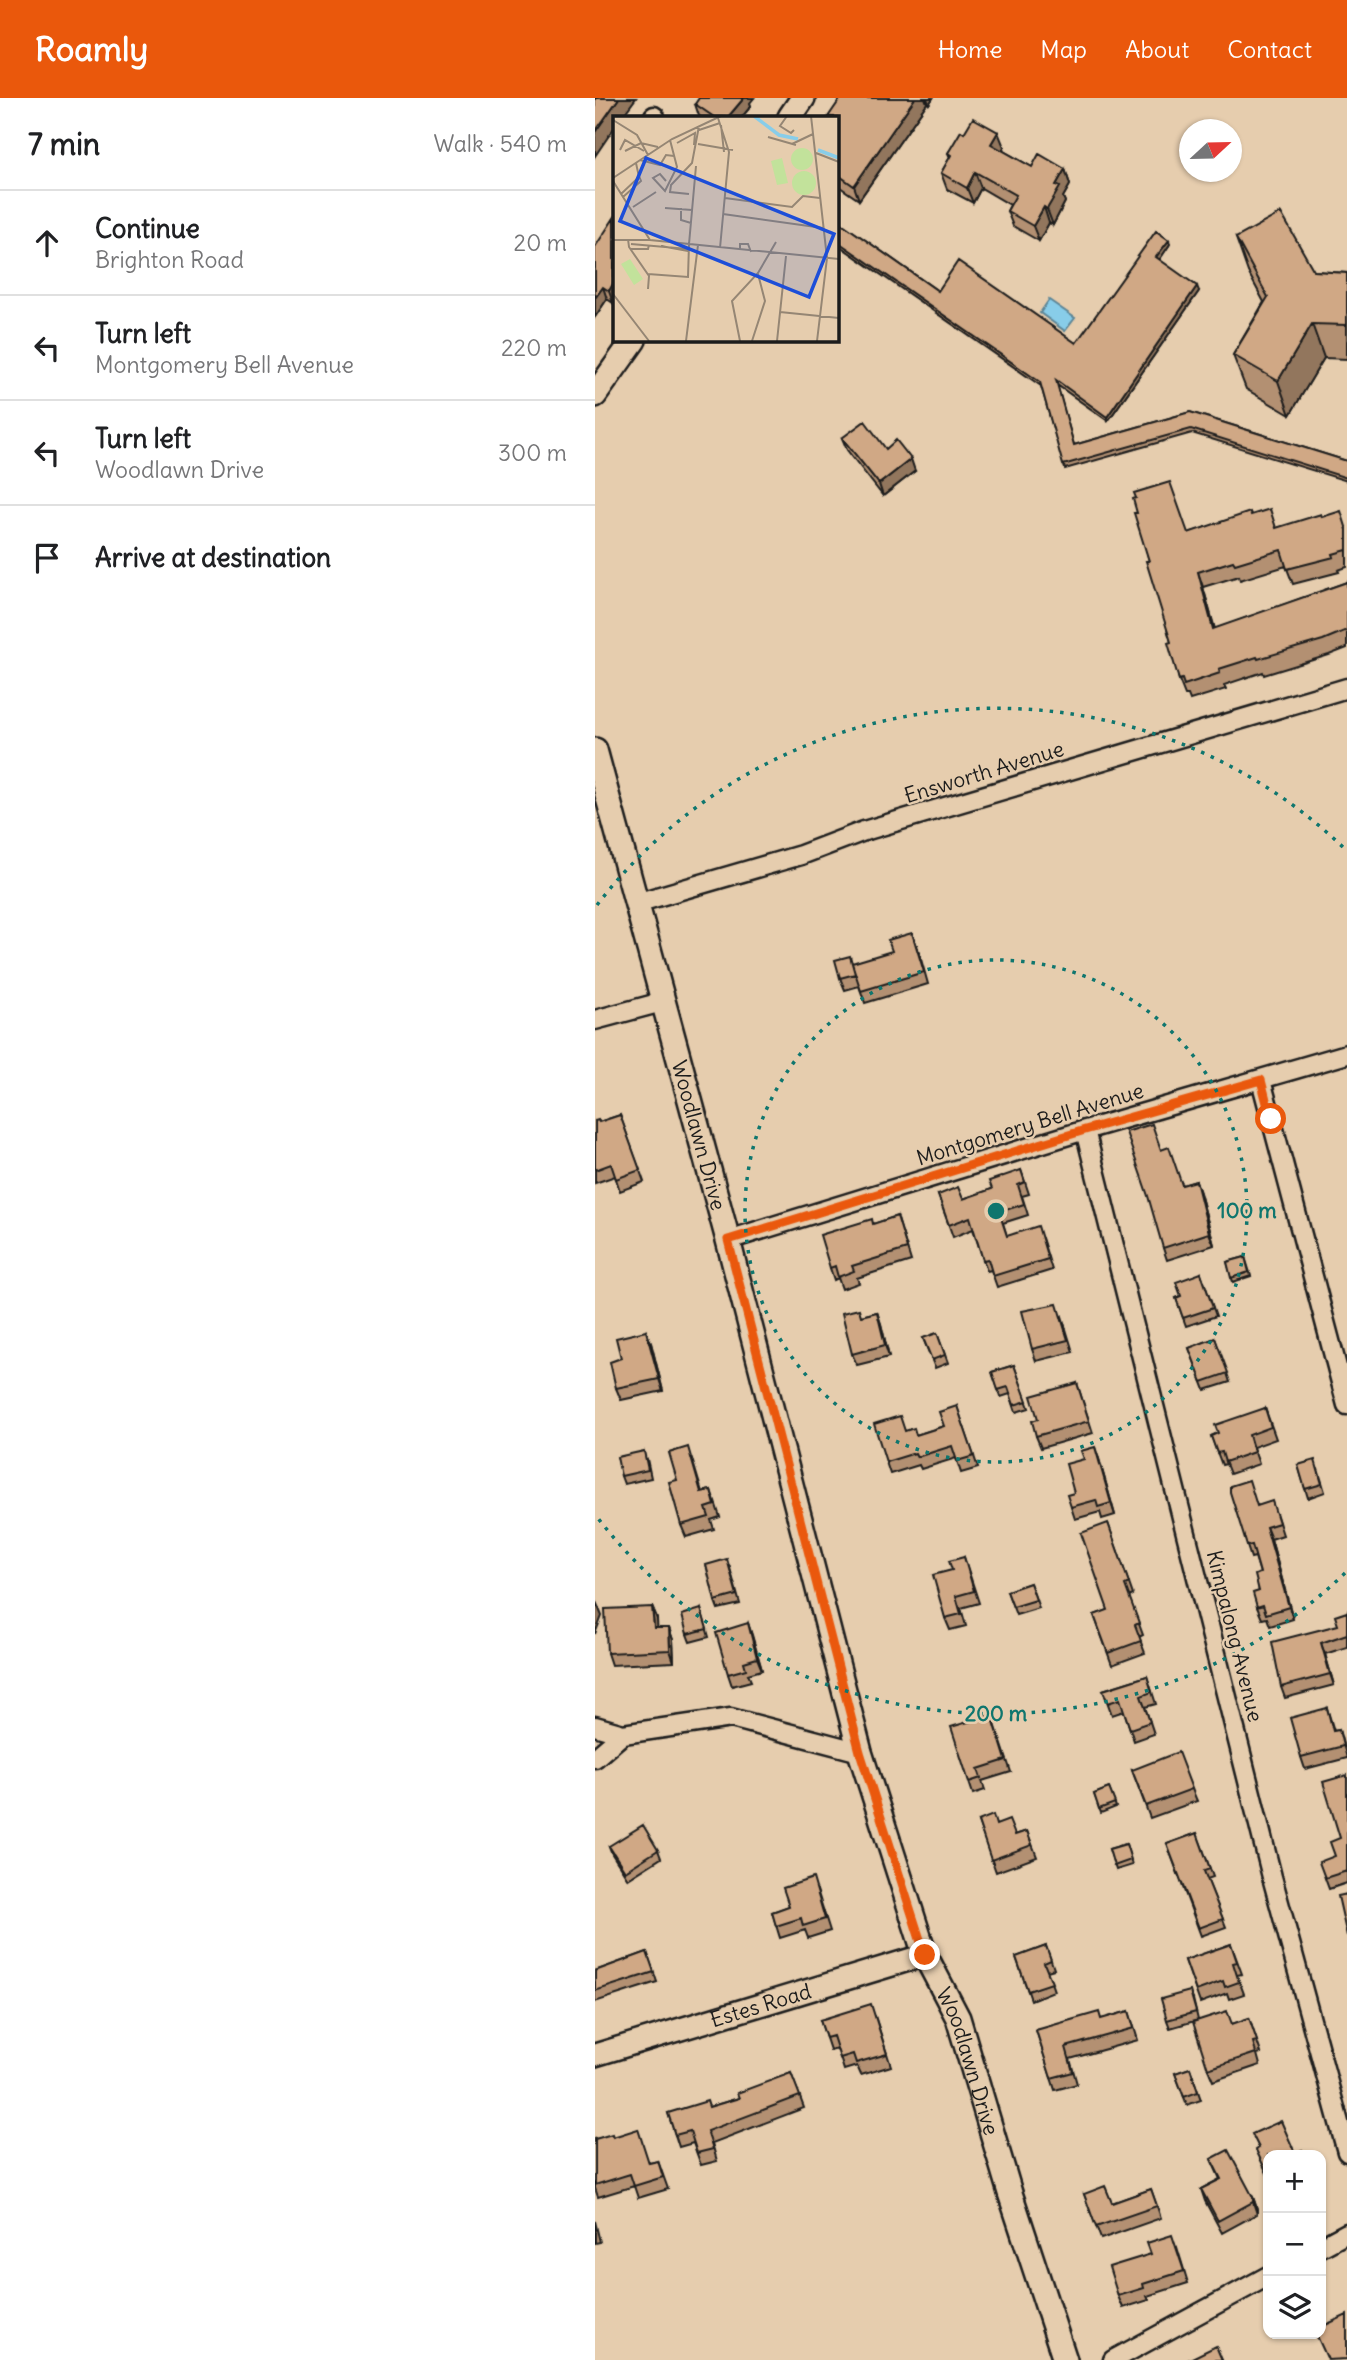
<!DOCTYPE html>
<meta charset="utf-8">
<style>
body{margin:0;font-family:Delius,sans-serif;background:#f6f6f6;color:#202124}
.controls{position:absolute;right:21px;bottom:21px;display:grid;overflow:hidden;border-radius:14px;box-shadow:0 2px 5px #0004}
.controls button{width:63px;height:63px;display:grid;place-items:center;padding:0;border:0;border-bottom:2px solid #e0e0e0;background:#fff;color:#202124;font:35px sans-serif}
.compass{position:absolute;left:584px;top:21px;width:63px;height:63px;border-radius:50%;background:#fff;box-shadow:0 2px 5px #0004;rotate:68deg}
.stop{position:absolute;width:21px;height:21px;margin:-16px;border:5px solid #ea580c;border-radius:50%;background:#fff}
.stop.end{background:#ea580c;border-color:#fff;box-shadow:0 2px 7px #0008}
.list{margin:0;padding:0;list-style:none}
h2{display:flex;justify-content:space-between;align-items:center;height:91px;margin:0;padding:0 28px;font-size:30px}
h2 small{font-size:23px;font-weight:400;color:#757577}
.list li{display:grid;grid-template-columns:46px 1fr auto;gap:21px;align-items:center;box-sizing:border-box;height:105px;padding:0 28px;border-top:2px solid #e0e0e0}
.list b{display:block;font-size:26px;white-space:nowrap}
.list p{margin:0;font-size:23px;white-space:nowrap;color:#757577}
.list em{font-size:23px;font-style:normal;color:#757577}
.icon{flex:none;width:38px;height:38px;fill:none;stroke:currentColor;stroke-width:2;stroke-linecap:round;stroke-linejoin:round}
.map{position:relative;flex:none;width:752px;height:2262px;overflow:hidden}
header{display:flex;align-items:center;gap:42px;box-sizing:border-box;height:98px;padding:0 35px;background:#ea580c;color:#fff}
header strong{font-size:33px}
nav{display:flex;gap:38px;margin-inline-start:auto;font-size:24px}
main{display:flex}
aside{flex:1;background:#fff}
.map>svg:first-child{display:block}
.water{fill:#88cde9;stroke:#5d8697;stroke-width:2}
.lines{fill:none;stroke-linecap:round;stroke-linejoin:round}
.minor-casing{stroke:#1c1c1c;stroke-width:23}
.tertiary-casing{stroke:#1c1c1c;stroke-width:26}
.secondary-casing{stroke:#1c1c1c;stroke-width:28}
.minor{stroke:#e6cdae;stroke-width:18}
.tertiary{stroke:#e6cdae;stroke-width:21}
.secondary{stroke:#e6cdae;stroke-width:23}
.wall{fill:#b39072;stroke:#1c1c1c;stroke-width:2}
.shaded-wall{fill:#92765d;stroke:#1c1c1c;stroke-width:2}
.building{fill:#d0a885;stroke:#1c1c1c;stroke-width:2}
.route{stroke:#ea580c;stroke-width:9}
.ring{fill:none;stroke:#0f766e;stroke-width:3.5;stroke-dasharray:3.5 7}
.labels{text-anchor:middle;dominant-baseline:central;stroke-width:5;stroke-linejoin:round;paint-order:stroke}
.street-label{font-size:21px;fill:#1c1c1c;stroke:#e6cdae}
.inset-river{fill:none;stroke:#88cde9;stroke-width:3.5}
.inset-road{fill:none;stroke:#958674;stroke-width:2}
.view{fill:#1d4ed8;fill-opacity:0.15;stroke:#1d4ed8;stroke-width:3.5}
.inset-edge{fill:none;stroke:#1c1c1c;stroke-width:3.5}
.centre{fill:#0f766e;stroke:#e6cdae;stroke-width:3.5}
.ring-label{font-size:21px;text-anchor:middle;font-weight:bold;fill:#0f766e;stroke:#e6cdae;stroke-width:5;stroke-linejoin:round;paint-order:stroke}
</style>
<header>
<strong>Roamly</strong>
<nav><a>Home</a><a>Map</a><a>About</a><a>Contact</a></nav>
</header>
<main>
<aside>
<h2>7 min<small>Walk · 540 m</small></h2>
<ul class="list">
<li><svg class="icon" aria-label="ahead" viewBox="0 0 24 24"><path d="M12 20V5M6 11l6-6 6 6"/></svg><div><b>Continue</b><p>Brighton Road</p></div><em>20 m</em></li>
<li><svg class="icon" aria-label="left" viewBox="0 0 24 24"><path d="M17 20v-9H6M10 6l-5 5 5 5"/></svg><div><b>Turn left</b><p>Montgomery Bell Avenue</p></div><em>220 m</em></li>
<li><svg class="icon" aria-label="left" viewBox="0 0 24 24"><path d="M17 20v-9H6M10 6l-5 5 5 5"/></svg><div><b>Turn left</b><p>Woodlawn Drive</p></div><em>300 m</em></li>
<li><svg class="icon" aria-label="arrive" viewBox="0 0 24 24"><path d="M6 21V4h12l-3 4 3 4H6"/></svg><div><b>Arrive at destination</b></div></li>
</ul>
</aside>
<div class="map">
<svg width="752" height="2262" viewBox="0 0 752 2262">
<rect width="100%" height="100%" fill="#e6cdae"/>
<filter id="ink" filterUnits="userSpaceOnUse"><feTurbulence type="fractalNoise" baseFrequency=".0143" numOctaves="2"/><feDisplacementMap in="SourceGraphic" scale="14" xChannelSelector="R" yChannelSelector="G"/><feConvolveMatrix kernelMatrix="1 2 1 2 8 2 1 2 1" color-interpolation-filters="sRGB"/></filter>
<g filter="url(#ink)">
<path class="water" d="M454,202L480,220L470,233L445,215Z"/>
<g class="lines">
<defs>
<path id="minor" d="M59,18L60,19
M41,805L206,757L269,733L752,590
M0,922L67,904
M666,982L752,1307
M490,1032L677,1779L752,2054
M133,1142L490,1032L752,956
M0,1628L28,1636L136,1620L265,1654
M0,1660L28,1636
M726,2149L752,2135
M518,2262L673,2178"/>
<g id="tertiary">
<path id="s1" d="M0,1957L330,1857"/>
</g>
<g id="secondary">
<path d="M195,19L208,0"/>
<path d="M0,297L39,242"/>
<path id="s2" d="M0,652L133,1142L265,1654L330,1857L363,1920L415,2095L470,2262"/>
</g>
</defs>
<use href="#minor" class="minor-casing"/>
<use href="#tertiary" class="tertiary-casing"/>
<use href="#secondary" class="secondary-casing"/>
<use href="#minor" class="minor"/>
<use href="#tertiary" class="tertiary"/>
<use href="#secondary" class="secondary"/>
</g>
<path class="wall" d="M246,0H338L334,6L332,5L264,102L242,87V19Z
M155,5L156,8L147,19H106L104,18L100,6Z
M369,35L409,49L407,52L437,69L470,71L475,87L468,99L470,104L458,127L454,125L444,143L418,128L412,113L415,107L386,90L378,105L352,91L346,75L355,60L353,55Z
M19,120V204L18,205L12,201L0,219Z
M242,122L343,193L481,245L575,146L564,162L604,193L513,323L462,287L479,347L595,314L752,363V383L597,335L470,371L446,288L242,146Z
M641,140L719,173L752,175V261L729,260L695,317L651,291L638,257L669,204L653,174Z
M247,340L291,351L320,373L288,398L252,352Z
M542,415L593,435L656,417L682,430L727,419L752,430V469L743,472L744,474L698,486L691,468L645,482L644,478L608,489L620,531L752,484V550L734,557L669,577L668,574L629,587L631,591L595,602L593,597H590L584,582L576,544L554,463Z
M322,847L333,886L270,905L264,888L250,892L245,880L258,868Z
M25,1017L49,1084L25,1093L20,1078L0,1085V1023L4,1024Z
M566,1052L588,1087L601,1083L605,1095L619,1147L572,1162L568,1150Z
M426,1072L434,1096L427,1098L433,1117L408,1125L412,1138L447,1140L457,1172L402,1189L396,1172L392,1173L378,1131L358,1139L343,1097L368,1101L397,1091Z
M302,1118L316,1163L262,1180L264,1185L247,1191L243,1180L239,1182L235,1170L278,1126Z
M650,1159L656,1178L638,1184L632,1164Z
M606,1175L621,1218L591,1228L581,1200L586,1198Z
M282,1214L286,1226L294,1259L262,1267L257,1256L266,1218Z
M467,1218L478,1254L441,1263L437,1251Z
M51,1233L56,1245L68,1293L26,1302L21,1290Z
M342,1235L353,1265L340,1270L328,1240Z
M620,1240L635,1284L610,1292L594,1250Z
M419,1267L434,1310L421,1314L415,1296L406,1299L397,1274Z
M482,1285L498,1335L446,1350L441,1338L443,1321Z
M362,1308L383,1370L366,1375L361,1360L326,1371L324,1367L295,1376L291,1364L310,1333L321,1337L349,1328Z
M670,1310L681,1341L658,1349L664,1366L635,1376L631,1366L627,1367L616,1338L623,1335Z
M52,1361L56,1380L29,1386L26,1378Z
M97,1361L107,1394L116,1392L125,1419L116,1422L119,1431L91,1439L86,1427L82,1382Z
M504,1361L520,1417L507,1421L505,1414L480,1421L476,1409L479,1395Z
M703,1367L723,1371L730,1394L713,1400Z
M662,1407L681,1415L688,1437L676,1441L698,1521L675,1528L672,1520L667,1521L662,1509L665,1475L660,1459L656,1460L652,1448Z
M513,1425L538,1497L534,1499L548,1537L544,1539L550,1555L517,1567L499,1517L513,1512Z
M369,1459L384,1505L366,1510L371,1528L355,1532L350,1520L357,1472Z
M135,1470L145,1506L123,1511L120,1503Z
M435,1485L444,1510L421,1517L412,1493Z
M57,1509L62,1521V1530H74L78,1542L79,1564L16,1567L12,1555Z
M106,1511L114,1539L95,1544L92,1536Z
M752,1514V1549L730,1556L739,1587L690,1600L686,1589L743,1527Z
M153,1525L167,1572L153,1576L156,1583L137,1588L133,1576Z
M552,1578L561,1606L550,1609L559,1636L539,1643L529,1613L517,1617L508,1592Z
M732,1610L739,1633L744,1632L752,1660L710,1671L706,1659Z
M397,1617L416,1674L387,1683L390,1692L378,1696L374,1684Z
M537,1672L597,1691L602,1703L555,1720Z
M752,1677V1785L734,1791L730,1780L740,1758L745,1740Z
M514,1690L521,1709L506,1715L499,1696Z
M383,1723L401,1727L420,1737L432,1733L442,1759L401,1774Z
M602,1735L618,1779L612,1781L631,1829L606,1838L572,1746Z
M531,1746L537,1767L521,1772L514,1751Z
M14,1748L63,1752L66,1760L33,1781L17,1756Z
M222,1792L235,1833L213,1840L210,1832L185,1840L177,1814L194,1808Z
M636,1846L647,1876L642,1877L649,1896L634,1901L632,1895L605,1905L590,1862Z
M451,1848L459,1871L452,1873L459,1893L436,1902L421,1859Z
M52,1854L62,1884L0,1904V1873Z
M598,1901L603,1922L575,1930L572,1922Z
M534,1913L543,1942L475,1961L482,1986L460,1992L441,1932L507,1921Z
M280,1918L296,1968L266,1977L262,1968L249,1972L242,1950L235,1952L225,1922Z
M654,1920L666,1955L662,1956L665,1967L618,1983L613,1971L637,1926Z
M595,1970L606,2002L592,2007L580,1975Z
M196,1975L209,2010L117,2045L122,2063L106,2067L98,2045L84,2049L73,2015L114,2009L144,2000Z
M18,2039L55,2065L63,2063L73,2091L43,2100L39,2088L3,2099L0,2090V2041Z
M616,2061L658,2099L662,2111V2116L627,2135L610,2103L606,2091L625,2081Z
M556,2091L566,2120L506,2141L489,2096L517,2105Z
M0,2123L5,2144L0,2145Z
M582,2149L593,2185L552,2198L554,2202L528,2210L523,2198Z"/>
<path class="shaded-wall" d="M24,0H41L27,19H19V30L0,58V34Z
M149,0H159L155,5L156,8L147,19H133Z
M320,0H330L332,5L264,102L259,88Z
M332,0H338L334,6Z
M403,34L409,49L402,62L396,46Z
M470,71L475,87L468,99L470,104L458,127L452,111L461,87Z
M380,74L386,90L378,105L372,90Z
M449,109L454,125L444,143L438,128Z
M574,142L575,146L563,164L561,159Z
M19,184V204L18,205L14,193Z
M602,188L604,193L513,323L512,319Z
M8,189L12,201L0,219V200Z
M717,226L729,260L695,317L683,283Z
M316,361L320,373L288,398L284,386Z
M603,474L608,489L624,547L618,531Z
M601,1083L605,1095L619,1147L614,1135Z
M282,1214L286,1226L294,1259L290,1247Z
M51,1233L56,1245L68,1293L64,1281Z
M500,1349L504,1361L520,1417L516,1405Z
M671,1429L676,1441L698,1521L694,1509Z
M2,1506L7,1518L0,1536V1512Z
M57,1509L62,1521L63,1542L59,1530Z
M153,1525L157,1537L167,1572L162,1560Z
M74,1530L78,1542L79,1564L75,1552Z
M726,1545L730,1556L739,1587L735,1576Z
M658,2099L662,2111V2116L658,2104Z"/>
<path class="building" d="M0,0H24L0,34Z
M104,0H149L133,19H119L100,6Z
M246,0H320L259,88L242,76V19H233Z
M378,20L403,34L396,46L437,69L444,56L470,71L461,87L465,89L452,111L449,109L438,128L412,113L421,97L380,74L372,90L346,75L356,57L353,55L366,33L369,35Z
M686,115L719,173L752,175V227L717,226L683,283L638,257L673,199L641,140Z
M19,120V184L14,193L8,189L0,200V149Z
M242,122L343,193L363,163L481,245L561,133L574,142L561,159L602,188L512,319L461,282L479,347L595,314L752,363V380L596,331L468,367L445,284L242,143Z
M270,323L291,351L301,342L316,361L284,386L247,340Z
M575,384L593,435L655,414L656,417L675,411L681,430L726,416L727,419L746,413L752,432V452L738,456L739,459L692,471L686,452L640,466L638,463L603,474L618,531L752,484V532L728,542L663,561L662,559L624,571L625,575L589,587L587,581L584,582L573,545L576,544L551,463H554L539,415H542L538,401L541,400L539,395Z
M317,835L329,874L266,893L257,865L297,853L293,842Z
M255,858L260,876L245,880L240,862Z
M25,1017L45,1072L21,1081L16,1066L0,1072V1023L3,1022L4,1024Z
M557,1026L566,1052L574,1049L587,1087L601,1083L614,1135L568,1150L553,1098L531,1034Z
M426,1072L430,1084L423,1087L429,1106L404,1114L412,1138L443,1128L453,1161L398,1178L393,1161L388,1162L375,1119L354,1127L343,1097L363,1089L368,1101L397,1091L394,1083Z
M302,1118L312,1151L257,1168L259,1173L243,1179L240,1168L235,1170L225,1137L277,1121L278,1126Z
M650,1159L654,1174L636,1180L632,1164Z
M606,1175L618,1210L588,1220L581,1200L586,1198L581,1184Z
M462,1206L473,1242L437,1251L427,1213Z
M264,1211L266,1218L282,1214L290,1247L257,1256L247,1215Z
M51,1233L64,1281L21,1290L15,1264L26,1260L21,1240Z
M342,1235L350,1257L337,1262L328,1240Z
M620,1240L633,1275L607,1284L594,1250Z
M419,1267L432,1303L419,1307L413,1289L403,1292L397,1274Z
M482,1285L494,1323L441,1338L437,1323L443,1321L436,1298Z
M362,1308L379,1358L362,1363L357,1348L322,1359L320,1355L291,1364L279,1326L305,1318L310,1333L319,1330L321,1337L349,1328L344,1314Z
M670,1310L676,1329L654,1337L659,1354L630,1364L627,1354L622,1355L616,1338L623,1335L620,1327Z
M93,1349L106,1394L116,1392L120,1407L111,1410L114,1419L86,1427L74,1384L82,1382L74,1355Z
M500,1349L516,1405L503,1409L501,1402L476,1409L472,1397L479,1395L471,1366L489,1361L486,1353Z
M49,1353L53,1372L26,1378L22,1359Z
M720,1362L727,1386L710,1391L703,1367Z
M654,1382L662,1408L677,1403L684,1425L671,1429L694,1509L671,1516L668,1507L662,1509L658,1495L664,1493L660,1477L665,1475L657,1447L652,1448L635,1394V1388Z
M513,1425L534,1485L530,1487L544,1525L540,1527L546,1543L513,1555L499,1517L513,1512L486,1435Z
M369,1459L379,1493L361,1498L366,1516L350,1520L338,1477L357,1472L354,1463Z
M132,1461L142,1497L120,1503L111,1467Z
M435,1485L441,1502L418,1509L412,1493Z
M57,1509L59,1530H74L75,1552L12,1555L10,1511Z
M106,1511L112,1531L92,1536L87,1517Z
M752,1514V1536L726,1545L735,1576L686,1589L677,1544L743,1527L740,1518Z
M153,1525L162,1560L149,1564L151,1571L133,1576L121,1535Z
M552,1578L557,1594L546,1598L555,1624L535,1631L525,1601L513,1605L508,1592Z
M732,1610L738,1633L744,1632L748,1648L706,1659L695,1620Z
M397,1617L411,1662L383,1671L386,1680L374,1684L356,1629Z
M583,1654L597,1691L551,1708L537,1672Z
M752,1677V1773L730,1780L724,1764L740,1758L735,1744L745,1740L728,1684Z
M514,1690L520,1705L504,1711L499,1696Z
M398,1717L401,1727L414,1722L420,1737L432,1733L437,1747L396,1762L383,1723Z
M48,1727L63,1752L30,1773L14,1748Z
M602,1735L615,1771L609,1773L628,1821L604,1830L572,1746Z
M531,1746L536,1762L519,1768L514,1751Z
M218,1780L230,1821L208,1828L206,1820L181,1828L177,1814L194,1808L188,1790Z
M752,1796V1838L743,1798Z
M636,1846L642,1864L638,1865L644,1884L630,1889L628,1883L601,1893L590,1862Z
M451,1848L456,1862L449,1865L457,1885L433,1893L421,1859Z
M52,1854L59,1874L0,1893V1873Z
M595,1893L601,1914L572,1922L566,1901Z
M276,1906L292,1956L261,1965L258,1956L245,1960L238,1938L231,1940L225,1922Z
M534,1913L539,1930L471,1949L478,1974L456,1980L441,1932L504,1914L506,1921Z
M632,1913L637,1926L654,1920L662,1943L658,1944L661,1955L613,1971L598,1924Z
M595,1970L603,1994L589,1999L580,1975Z
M196,1975L205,1998L112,2033L118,2051L102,2055L95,2033L80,2037L73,2015L112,2003L114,2009L144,2000L142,1995Z
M686,2023L700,2055L707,2052L710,2057H673V2077L661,2052L664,2050L657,2036Z
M43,2031L54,2065L63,2063L68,2079L39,2088L35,2076L0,2087V2041L17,2036L18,2039Z
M633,2052L658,2099V2104L623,2123L606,2091L626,2081L616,2061Z
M510,2088L517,2105L556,2091L562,2108L501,2129L489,2096Z
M577,2137L589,2173L548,2186L549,2190L523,2198L514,2169L556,2156L552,2145Z
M752,2217V2261L733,2262L721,2236H726V2229Z
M621,2248L627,2262H593Z"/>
</g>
<g class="lines" filter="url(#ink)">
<path class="route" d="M330,1857L265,1654L133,1142L490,1032L666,982L676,1021"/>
</g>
<g class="ring">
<circle cx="401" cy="1113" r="251"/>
<path d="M750 1475A503 503 0 0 1 2 1419M2 807A503 503 0 0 1 750 751"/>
</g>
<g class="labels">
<g class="street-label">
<text transform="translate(389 674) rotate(-17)">Ensworth Avenue</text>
<text transform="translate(435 1026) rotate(-17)">Montgomery Bell Avenue</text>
<text stroke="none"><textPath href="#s2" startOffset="399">Woodlawn Drive</textPath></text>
<text transform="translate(640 1538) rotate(76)">Kimpalong Avenue</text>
<text stroke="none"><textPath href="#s1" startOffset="173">Estes Road</textPath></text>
<text stroke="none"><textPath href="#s2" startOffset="1365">Woodlawn Drive</textPath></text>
</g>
</g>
<g transform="translate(18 18)">
<rect width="226" height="226" fill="#e6cdae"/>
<path d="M178 43a11 11 0 1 1 22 0a11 11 0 1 1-22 0ZM169,42L175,67L164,69L158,45ZM179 67a12 12 0 1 1 24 0a12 12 0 1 1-24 0ZM17,143L30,163L21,169L8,148Z" fill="#c2e29b"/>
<path class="inset-river" d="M141,0L166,19L185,23M205,34L226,42"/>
<path class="inset-road" d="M174,0L167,10L178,17L181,14M176,0H202M198,0L214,142L204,225M105,2L116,36L107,132M0,4L24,19L35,39M108,9L111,36M86,14L107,7M155,21L183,29M64,27L82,17L81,29M85,28L120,34M179,28L200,18M7,34L12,24L31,35M12,35L28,27L45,31M203,37L226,46M27,44L47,49L53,39L61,40M0,62L59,23L108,0M0,65L37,124L226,143M53,65L47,58L40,62L52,75L64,51L57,24M8,78L26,61L23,47M76,78L57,76L58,69L79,47L86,10M10,81L28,65L26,60M112,82L179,91L190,80L207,82M20,91L43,76M52,92L79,94M68,92V104L78,107M110,98L210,112M15,123L16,131L36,160L35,173M0,124H37M18,128L75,133M76,128L83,50M48,130L75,135M17,133H35L36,129M127,134V128H135L138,136M35,158L75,161L76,128M0,178L36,225M167,196L226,202M73,225L85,129M127,225L119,185L145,157L163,126M139,225L152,185L145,158M164,225L173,140"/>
<path class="view" d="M33,42L221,118L196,181L7,105Z"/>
<rect width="226" height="226" class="inset-edge"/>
</g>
<circle cx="401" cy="1113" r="10" class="centre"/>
<g class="ring-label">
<text x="652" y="1120">100 m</text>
<text x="401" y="1623">200 m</text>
</g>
</svg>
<div class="controls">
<button>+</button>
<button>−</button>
<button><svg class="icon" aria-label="layers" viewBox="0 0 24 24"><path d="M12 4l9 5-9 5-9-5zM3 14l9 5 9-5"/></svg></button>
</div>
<svg class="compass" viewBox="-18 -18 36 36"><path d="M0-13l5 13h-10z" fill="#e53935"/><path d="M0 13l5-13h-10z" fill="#757577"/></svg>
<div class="stop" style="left:676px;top:1021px"></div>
<div class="stop end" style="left:330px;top:1857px"></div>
</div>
</main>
